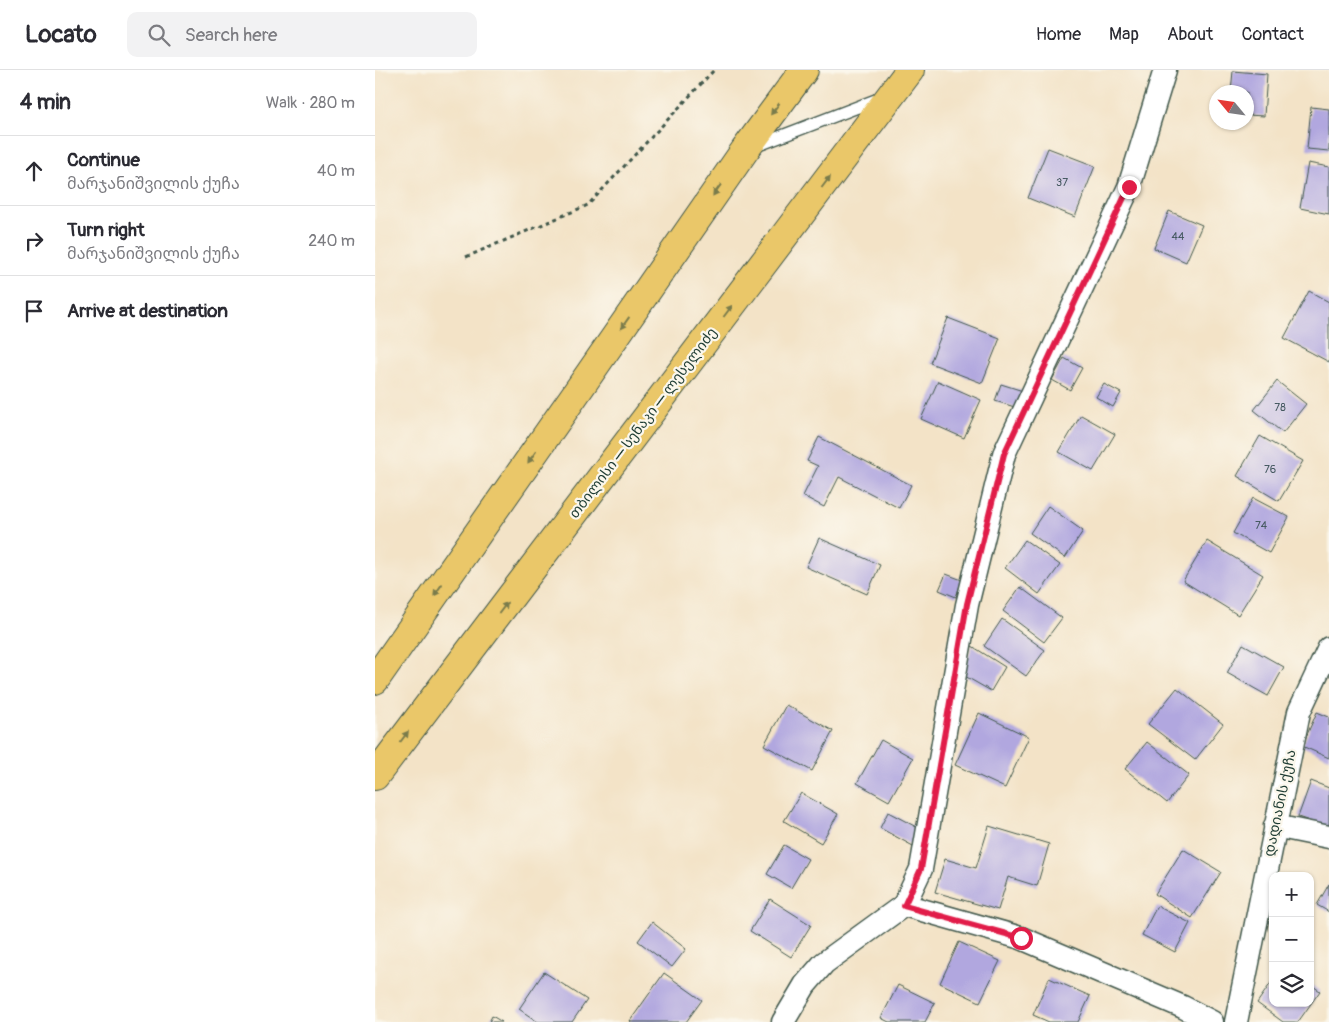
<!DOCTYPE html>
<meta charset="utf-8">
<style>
body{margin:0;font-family:Pangolin,"Noto Sans Georgian",sans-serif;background:#f2f2f3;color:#2b2b33}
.controls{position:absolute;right:15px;bottom:15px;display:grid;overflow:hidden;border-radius:10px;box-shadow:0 1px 4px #0004}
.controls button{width:45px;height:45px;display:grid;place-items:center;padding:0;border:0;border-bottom:1px solid #e1e1e2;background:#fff;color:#2b2b33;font:25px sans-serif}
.compass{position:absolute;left:834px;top:15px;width:45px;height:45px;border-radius:50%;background:#fff;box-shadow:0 1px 4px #0004;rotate:299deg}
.stop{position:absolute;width:15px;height:15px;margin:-11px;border:4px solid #e11d48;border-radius:50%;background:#fff}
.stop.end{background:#e11d48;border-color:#fff;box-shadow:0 1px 5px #0008}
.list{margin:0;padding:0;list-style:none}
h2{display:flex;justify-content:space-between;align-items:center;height:65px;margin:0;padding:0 20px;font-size:21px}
h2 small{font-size:16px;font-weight:400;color:#7c7c81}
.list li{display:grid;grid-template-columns:32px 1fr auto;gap:15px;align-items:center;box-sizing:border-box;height:70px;padding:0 20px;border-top:1px solid #e1e1e2}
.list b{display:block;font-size:19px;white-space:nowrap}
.list p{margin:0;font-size:16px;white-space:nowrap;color:#7c7c81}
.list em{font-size:16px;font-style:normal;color:#7c7c81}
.icon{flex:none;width:28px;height:28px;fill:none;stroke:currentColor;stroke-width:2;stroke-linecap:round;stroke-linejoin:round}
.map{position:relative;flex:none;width:954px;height:952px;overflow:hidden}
header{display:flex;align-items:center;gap:30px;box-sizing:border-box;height:70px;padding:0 25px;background:#fff;border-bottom:1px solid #e1e1e2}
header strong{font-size:24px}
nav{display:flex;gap:28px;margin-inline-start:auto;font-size:18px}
.search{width:350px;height:45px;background:#f2f2f3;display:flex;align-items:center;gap:12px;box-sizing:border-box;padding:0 18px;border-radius:10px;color:#7c7c81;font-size:19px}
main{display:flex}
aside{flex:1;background:#fff}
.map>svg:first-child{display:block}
.building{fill:#b1a7df}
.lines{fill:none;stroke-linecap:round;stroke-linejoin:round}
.service-casing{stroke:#3f564a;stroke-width:14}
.minor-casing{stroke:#3f564a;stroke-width:25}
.motorway-casing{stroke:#3f564a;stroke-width:30}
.path{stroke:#3f564a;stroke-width:3;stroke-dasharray:4 4;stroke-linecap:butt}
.service{stroke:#fff;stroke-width:11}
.minor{stroke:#fff;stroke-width:22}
.motorway{stroke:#eac769;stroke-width:28}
.oneway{fill:#7a7b4c}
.route{stroke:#e11d48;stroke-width:6}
.labels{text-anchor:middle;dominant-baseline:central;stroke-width:4.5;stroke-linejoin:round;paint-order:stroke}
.number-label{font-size:11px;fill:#44585f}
.street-label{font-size:14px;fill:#1f3d34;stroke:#fbf7ec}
</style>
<header>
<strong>Locato</strong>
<div class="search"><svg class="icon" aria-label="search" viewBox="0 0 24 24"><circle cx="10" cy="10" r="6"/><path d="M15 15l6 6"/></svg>Search here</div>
<nav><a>Home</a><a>Map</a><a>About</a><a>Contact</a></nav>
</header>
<main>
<aside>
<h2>4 min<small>Walk · 280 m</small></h2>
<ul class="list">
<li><svg class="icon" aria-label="ahead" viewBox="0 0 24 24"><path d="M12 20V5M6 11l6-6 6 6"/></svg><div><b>Continue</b><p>მარჯანიშვილის ქუჩა</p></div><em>40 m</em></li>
<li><svg class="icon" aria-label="right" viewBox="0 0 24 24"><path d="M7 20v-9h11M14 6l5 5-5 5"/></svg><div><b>Turn right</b><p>მარჯანიშვილის ქუჩა</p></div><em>240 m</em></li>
<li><svg class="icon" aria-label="arrive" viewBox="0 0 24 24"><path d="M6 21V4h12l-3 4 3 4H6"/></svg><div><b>Arrive at destination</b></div></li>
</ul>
</aside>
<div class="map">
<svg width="954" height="952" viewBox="0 0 954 952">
<rect width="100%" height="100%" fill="#fbf7ec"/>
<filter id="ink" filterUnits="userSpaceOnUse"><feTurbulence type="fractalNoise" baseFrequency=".02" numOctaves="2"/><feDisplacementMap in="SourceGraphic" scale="10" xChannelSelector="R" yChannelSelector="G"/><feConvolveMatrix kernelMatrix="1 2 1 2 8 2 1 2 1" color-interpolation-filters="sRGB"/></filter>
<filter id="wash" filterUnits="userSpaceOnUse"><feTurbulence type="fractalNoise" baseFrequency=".0096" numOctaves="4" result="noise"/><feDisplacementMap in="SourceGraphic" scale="20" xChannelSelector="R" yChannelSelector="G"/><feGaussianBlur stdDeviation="1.12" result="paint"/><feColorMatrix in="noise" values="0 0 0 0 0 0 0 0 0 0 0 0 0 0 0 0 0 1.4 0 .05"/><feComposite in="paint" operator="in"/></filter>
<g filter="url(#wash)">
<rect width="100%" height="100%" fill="#f3e3c7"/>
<g id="blocks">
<path class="building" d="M858,1L892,4L889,46L872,45V22H856Z
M936,37L954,39V81L932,79Z
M673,78L720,96L700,147L653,128Z
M933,93L954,97V144L925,138Z
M794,141L827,155L811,192L779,178Z
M934,221L954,232V292L909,268Z
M573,248L625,268L607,313L555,293Z
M689,288L707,298L695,320L677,310Z
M563,311L606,330L589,368L546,349Z
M902,311L931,334L908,363L879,340Z
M626,314L648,321L643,338L620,331Z
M729,314L746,323L738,337L721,327Z
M706,345L740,364L718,401L684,382Z
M885,366L928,391L904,431L862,406Z
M444,367L536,415L524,438L464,407L449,437L428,426L443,396L432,391Z
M878,428L914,447L894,483L858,463Z
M673,436L708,461L690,488L655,463Z
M444,468L505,495L492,524L431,497Z
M650,470L685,495L664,524L630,498Z
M832,471L888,505L863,545L808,511Z
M571,504L587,510L581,527L564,520Z
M645,517L687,548L669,572L628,541Z
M627,549L670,580L651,606L609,576Z
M868,574L909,597L893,626L852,603Z
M597,576L630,597L616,621L588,605Z
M802,618L848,654L820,690L773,654Z
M411,635L458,661L437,701L389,675Z
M942,642L954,647V688L927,676Z
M604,643L654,667L630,718L580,695Z
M506,670L538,688L514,731L482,713Z
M772,672L814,705L792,733L750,699Z
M936,711L954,718V758L923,747Z
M426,723L463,744L446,773L409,751Z
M513,742L547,760L538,776L505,758Z
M614,756L674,774L662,816L633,807L623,840L560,822L570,789L601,798Z
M409,775L433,789L416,818L392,804Z
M808,779L846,802L817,848L780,824Z
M954,814V842L942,835Z
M395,829L436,855L416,887L375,861Z
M782,836L815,853L800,882L767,865Z
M277,852L311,879L297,897L263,871Z
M584,872L625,891L605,932L565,913Z
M169,902L212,930L197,952H163L144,939Z
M289,903L327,930L311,952H256L255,951Z
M674,908L715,926L703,952H674L658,945Z
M898,910V933H935V914L945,921L923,952H908L882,933Z
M523,915L560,933L550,952H514L506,948Z
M117,946L127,952H114Z"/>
</g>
</g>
<g filter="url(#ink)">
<use href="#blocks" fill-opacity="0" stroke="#3f564a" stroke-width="1"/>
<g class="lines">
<defs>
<path id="service" d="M381,76L506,28"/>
<path id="minor" d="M900,756L954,767
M529,835L646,868L808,937L837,952
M408,952L430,915L449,893L529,835L546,799L592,535L629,384L754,117L790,0
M861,952L924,642L954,578"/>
<path id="motorway" d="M0,610L197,329L370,80L429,0
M0,706L535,0"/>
</defs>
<use href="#service" class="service-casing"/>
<use href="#minor" class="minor-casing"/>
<use href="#motorway" class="motorway-casing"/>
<path class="path" d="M91,187L213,135L339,0"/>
<use href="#service" class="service"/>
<use href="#minor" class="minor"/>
<use href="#motorway" class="motorway"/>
</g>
<defs><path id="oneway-solid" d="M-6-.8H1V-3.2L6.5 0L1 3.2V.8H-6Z" transform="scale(1.25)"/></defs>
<g class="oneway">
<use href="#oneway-solid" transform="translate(400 39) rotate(127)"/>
<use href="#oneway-solid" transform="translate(451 112) rotate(-53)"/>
<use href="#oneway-solid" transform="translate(342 120) rotate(125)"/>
<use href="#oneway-solid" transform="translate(353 241) rotate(-53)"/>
<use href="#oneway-solid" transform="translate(250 253) rotate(125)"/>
<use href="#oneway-solid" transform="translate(157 387) rotate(125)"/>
<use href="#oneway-solid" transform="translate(63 520) rotate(125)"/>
<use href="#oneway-solid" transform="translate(128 538) rotate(-53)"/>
<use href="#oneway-solid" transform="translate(29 667) rotate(-53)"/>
</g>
</g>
<g class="lines" filter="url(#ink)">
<path class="route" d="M646,868L529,836L546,799L592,534L629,384L754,117"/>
</g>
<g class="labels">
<g class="number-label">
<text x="687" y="112">37</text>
<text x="803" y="166">44</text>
<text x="905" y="337">78</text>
<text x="895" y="399">76</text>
<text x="886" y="455">74</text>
</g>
<g class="street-label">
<text transform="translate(268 353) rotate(-53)">თბილისი — სენაკი — ლესელიძე</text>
<text transform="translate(905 733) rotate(-78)">დადიანის ქუჩა</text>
</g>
</g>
</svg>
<div class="controls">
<button>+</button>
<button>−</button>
<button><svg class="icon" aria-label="layers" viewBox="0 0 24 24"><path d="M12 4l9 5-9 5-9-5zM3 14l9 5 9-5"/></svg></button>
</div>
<svg class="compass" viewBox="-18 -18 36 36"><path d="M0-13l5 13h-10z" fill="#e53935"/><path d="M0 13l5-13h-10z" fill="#7c7c81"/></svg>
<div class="stop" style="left:646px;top:868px"></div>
<div class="stop end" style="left:754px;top:117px"></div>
</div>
</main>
